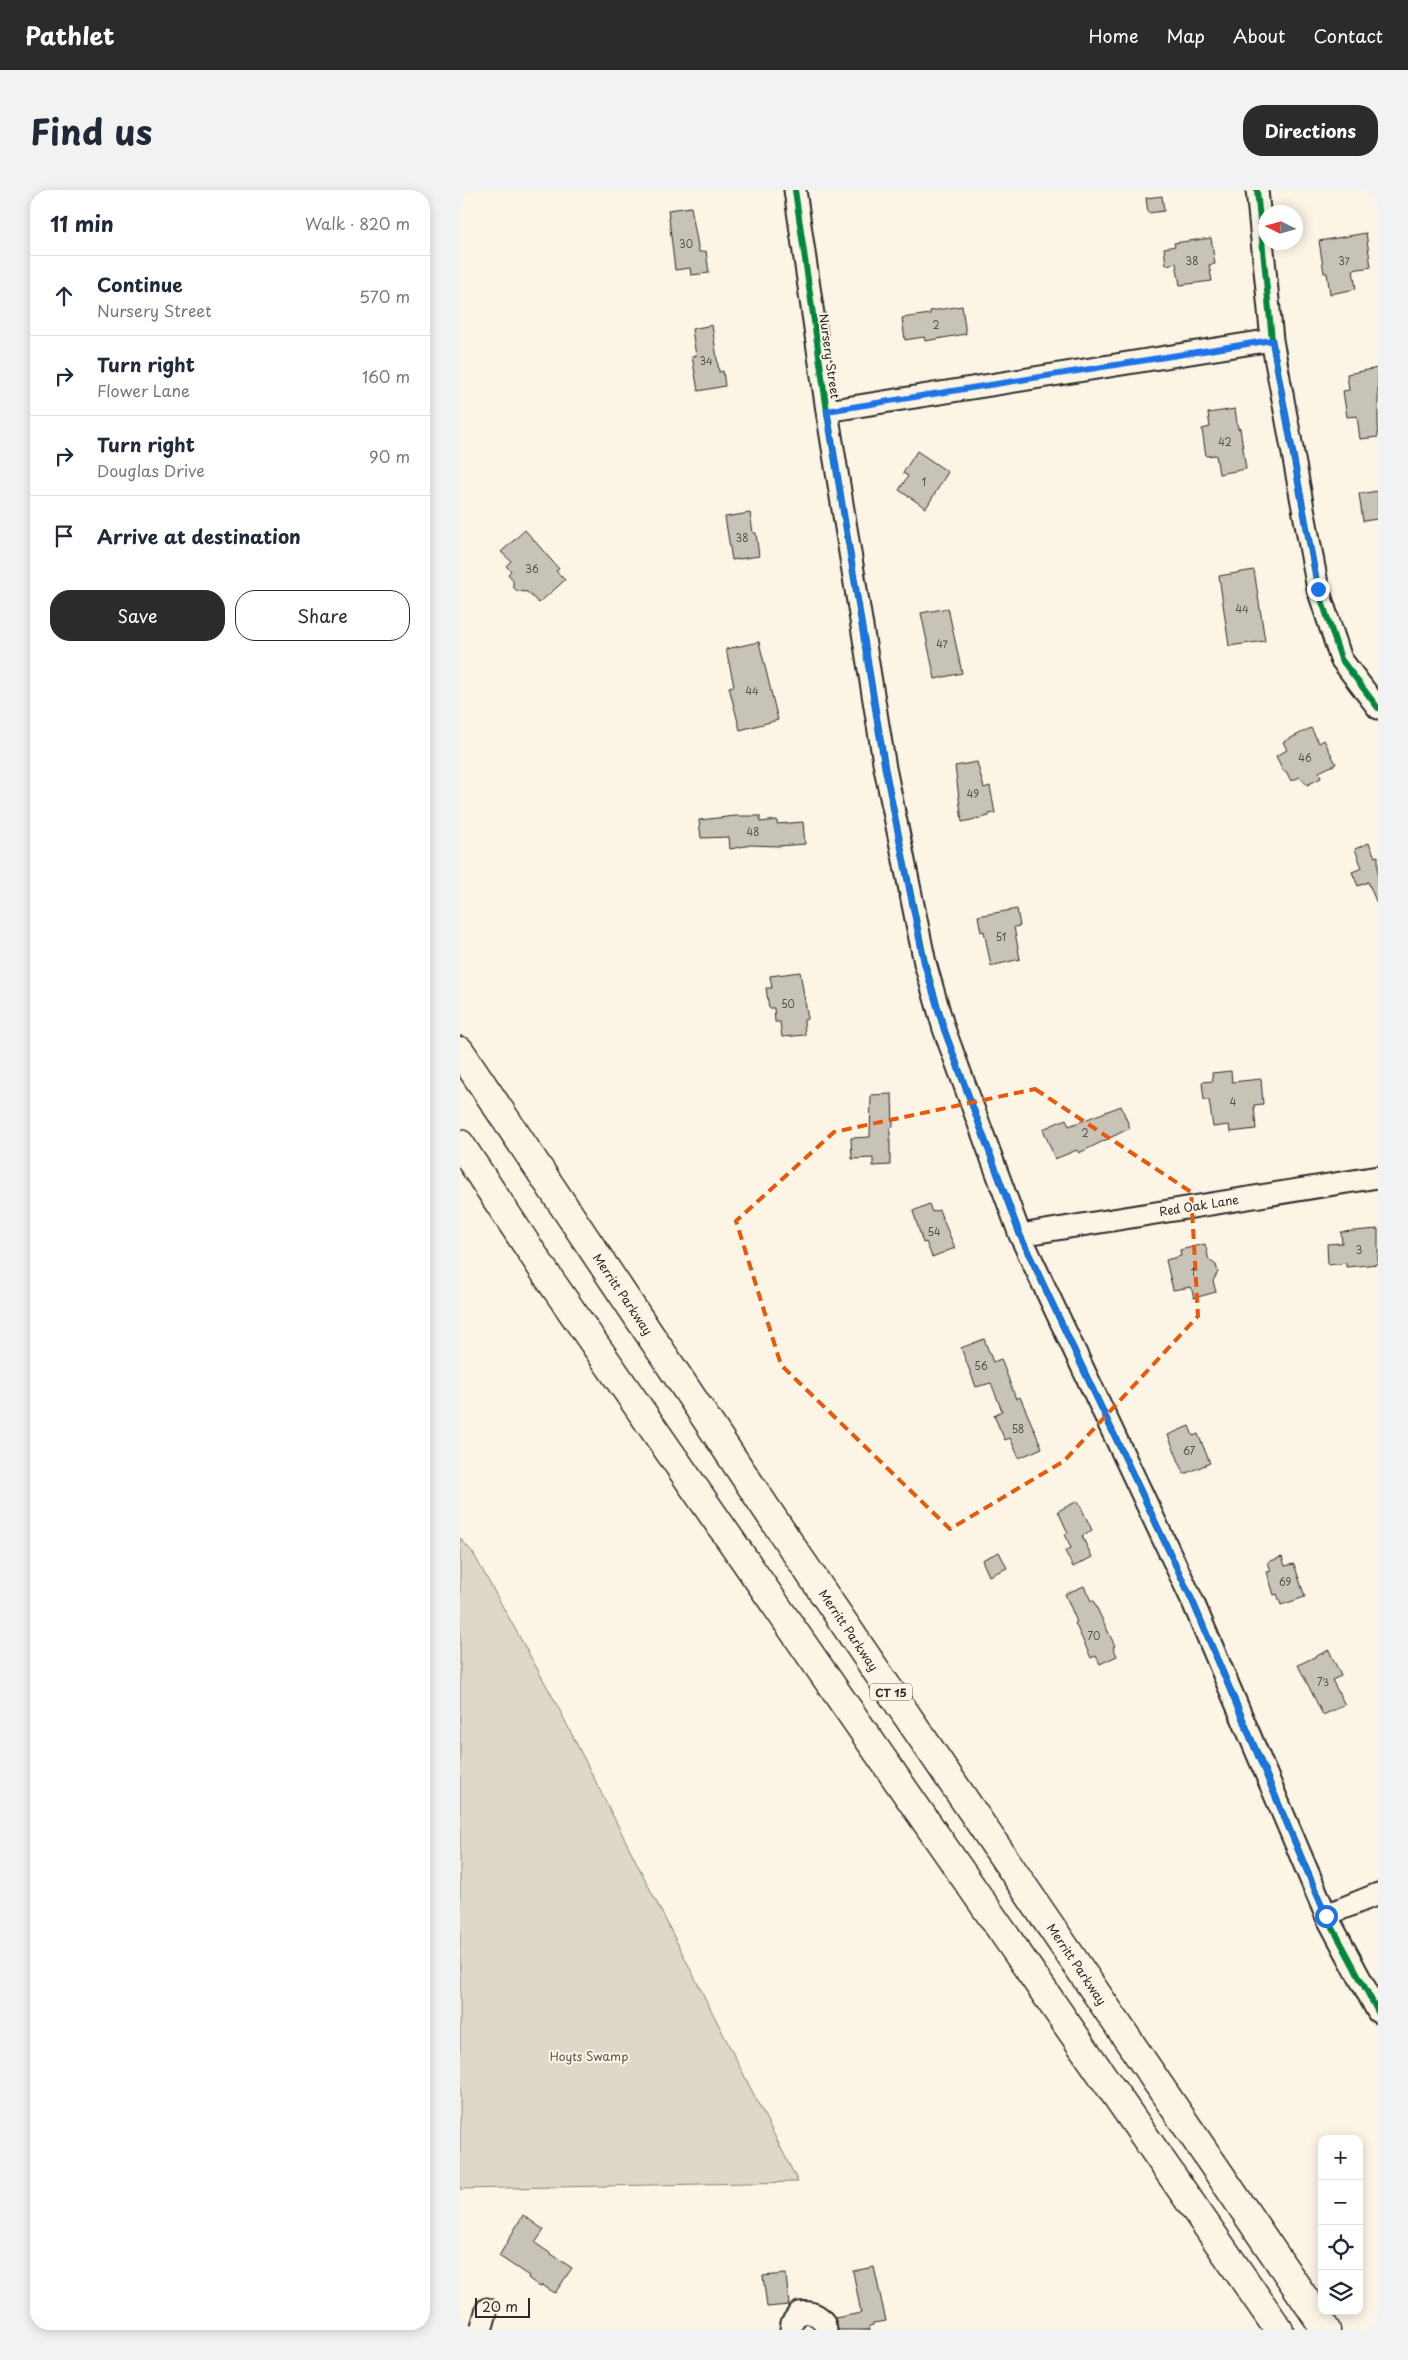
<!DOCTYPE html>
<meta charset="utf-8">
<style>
body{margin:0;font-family:"Playpen Sans",sans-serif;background:#f2f2f3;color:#1f2937}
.controls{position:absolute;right:15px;bottom:15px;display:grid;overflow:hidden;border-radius:10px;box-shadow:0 2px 12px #0003}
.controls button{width:45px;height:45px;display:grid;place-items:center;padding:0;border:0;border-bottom:1px solid #e0e1e3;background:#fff;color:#1f2937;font:25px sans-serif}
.compass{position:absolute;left:798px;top:15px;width:45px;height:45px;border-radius:50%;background:#fff;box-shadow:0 2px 12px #0003;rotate:275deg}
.scale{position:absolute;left:15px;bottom:12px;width:55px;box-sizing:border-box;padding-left:5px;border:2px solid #2b2b2b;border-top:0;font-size:14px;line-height:18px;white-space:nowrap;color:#2b2b2b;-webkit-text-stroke:4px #fcf5e5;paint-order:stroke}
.stop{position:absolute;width:15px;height:15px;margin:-11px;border:4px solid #1a73e8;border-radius:50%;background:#fff}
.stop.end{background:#1a73e8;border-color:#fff;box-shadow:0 1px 5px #0008}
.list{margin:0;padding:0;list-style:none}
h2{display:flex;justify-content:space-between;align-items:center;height:65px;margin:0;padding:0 20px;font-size:21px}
h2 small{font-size:16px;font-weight:400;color:#747a83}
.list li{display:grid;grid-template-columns:32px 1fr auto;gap:15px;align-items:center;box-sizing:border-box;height:80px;padding:0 20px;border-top:1px solid #e0e1e3}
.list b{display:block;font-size:19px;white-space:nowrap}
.list p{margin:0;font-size:16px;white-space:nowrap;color:#747a83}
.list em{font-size:16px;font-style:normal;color:#747a83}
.actions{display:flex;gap:10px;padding:15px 20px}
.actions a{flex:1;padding:11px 0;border:1px solid #2b2b2b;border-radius:20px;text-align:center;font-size:18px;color:#2b2b2b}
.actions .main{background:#2b2b2b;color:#fff}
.icon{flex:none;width:28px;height:28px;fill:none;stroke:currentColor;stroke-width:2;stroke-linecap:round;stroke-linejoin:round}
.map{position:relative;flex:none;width:918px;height:2140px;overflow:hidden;border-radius:20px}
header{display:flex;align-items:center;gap:30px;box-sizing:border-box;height:70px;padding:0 25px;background:#2b2b2b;color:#fff}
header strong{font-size:24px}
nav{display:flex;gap:28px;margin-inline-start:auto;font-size:18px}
.intro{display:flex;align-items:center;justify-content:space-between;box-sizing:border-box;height:120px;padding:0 30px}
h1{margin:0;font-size:35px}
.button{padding:12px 22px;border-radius:20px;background:#2b2b2b;color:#fff;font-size:18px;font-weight:700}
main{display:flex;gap:30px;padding:0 30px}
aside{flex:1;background:#fff;border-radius:20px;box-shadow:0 2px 12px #0003}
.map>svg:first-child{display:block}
.green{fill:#ded8ca;stroke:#84827a}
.building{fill:#c8c3b7;stroke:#2b2b2b}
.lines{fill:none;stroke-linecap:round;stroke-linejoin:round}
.minor-casing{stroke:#2b2b2b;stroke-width:25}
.highway-casing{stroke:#2b2b2b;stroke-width:31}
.minor{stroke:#fcf5e5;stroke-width:21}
.highway{stroke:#fcf5e5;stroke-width:28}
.cycleway-casing{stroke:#fcf5e5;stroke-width:9}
.cycleway{stroke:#00873e;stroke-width:6}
.route{stroke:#1a73e8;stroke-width:6}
.marked{fill:none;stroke:#e8590c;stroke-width:4;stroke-dasharray:10 6;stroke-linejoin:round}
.labels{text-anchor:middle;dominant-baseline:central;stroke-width:4;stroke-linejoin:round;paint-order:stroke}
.number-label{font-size:10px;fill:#52514e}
.shield{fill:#fcf5e5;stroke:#6a6863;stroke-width:1}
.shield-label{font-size:11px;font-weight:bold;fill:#2b2b2b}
.street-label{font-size:12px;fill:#2b2b2b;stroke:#fcf5e5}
.park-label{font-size:12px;fill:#585653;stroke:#fcf5e5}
</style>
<header>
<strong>Pathlet</strong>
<nav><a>Home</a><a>Map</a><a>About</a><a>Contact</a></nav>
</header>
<div class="intro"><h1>Find us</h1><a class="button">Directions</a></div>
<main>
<aside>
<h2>11 min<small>Walk · 820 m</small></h2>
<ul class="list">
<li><svg class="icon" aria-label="ahead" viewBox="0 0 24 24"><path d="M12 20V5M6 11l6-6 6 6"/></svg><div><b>Continue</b><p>Nursery Street</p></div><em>570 m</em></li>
<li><svg class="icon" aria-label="right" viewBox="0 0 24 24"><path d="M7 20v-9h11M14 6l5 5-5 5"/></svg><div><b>Turn right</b><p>Flower Lane</p></div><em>160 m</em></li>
<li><svg class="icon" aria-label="right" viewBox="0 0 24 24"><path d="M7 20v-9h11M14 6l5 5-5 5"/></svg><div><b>Turn right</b><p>Douglas Drive</p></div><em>90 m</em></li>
<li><svg class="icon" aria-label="arrive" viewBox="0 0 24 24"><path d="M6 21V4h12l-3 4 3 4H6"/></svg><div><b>Arrive at destination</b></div></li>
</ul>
<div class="actions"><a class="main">Save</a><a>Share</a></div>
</aside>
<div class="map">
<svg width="918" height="2140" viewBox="0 0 918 2140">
<rect width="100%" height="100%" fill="#fcf5e5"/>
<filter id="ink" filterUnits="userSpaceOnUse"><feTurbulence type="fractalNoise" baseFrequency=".02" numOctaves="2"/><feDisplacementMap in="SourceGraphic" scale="10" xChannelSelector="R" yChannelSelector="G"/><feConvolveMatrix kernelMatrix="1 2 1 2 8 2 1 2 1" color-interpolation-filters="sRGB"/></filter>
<g filter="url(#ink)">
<path class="green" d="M0,1348L13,1363L95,1511L338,1992L0,1999Z"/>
<path class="building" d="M702,6L704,21L688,23L686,8Z
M231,17L239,62L246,61L249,83L231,85L230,78L215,80L208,20Z
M906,43L911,77L893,80L896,99L870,104L867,83H864L859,51Z
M751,48L755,74L749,75L752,91L720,95L716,73L706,75L704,58L715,56L714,53Z
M502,116L506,144L465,151L464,147L445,150L442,128L470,124V121Z
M252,135L259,182L263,181L265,196L238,201L232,166H236L232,139Z
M918,178V247L900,249L897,226L887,227L883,201L889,200L887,184Z
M775,219L778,239L780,238L786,279L759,284L756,265L746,266L742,239L750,237L748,223Z
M457,261L488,282L466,318L439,300L448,286L443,283Z
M918,301V329L903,331L899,304Z
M290,323L293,343H296L299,366L272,370L265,327Z
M65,340L99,379L96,381L105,390L79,413L67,402L57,401L53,397V390L48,384L51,381L46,376L51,371L41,362Z
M794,380L805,451L769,456L759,386Z
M488,418L502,483L475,489L461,423Z
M299,452L318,530L280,540L269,497L274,496L266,459Z
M851,538L859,553L864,550L876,574L859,582L861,588L847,595L840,587L831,591L826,581L824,582L816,566L827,560L823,552Z
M517,572L524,598L530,596L535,623L529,624V626L502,632L495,576Z
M276,626H300V632L317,630V634L343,632L345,654L318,656L291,655L270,659L269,647L241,648L239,630Z
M909,653L915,667L918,666V716L908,692L898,696L892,682L902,678L895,659Z
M557,719L560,736L554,737L560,769L531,776L524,741L521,742L518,726Z
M340,782L348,829L344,830L345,845L322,847L320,832H315L314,818H309L306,798H312L310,786Z
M771,881L772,892L801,889L803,914L794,915L796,939L770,942L769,935L753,937L749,910H744L742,892L753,891L752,883Z
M432,904L433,937L430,938V975L413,976V968L392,969L391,948L410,947L411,905Z
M661,916L670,938L619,963L617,960L595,969L583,939L606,929L609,936Z
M469,1014L472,1022L479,1020L495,1058L472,1067L466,1052L463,1053L453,1021Z
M918,1039V1074L886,1077V1073L868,1075L867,1054L882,1053L881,1042Z
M745,1054L749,1070L756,1075L758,1082L753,1091L756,1102L734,1108L731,1097L713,1100L706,1070L721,1066L720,1060Z
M524,1149L533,1172L541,1169L556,1209L560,1207L582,1258L559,1268L550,1248L545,1250L535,1228L534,1225L542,1221L531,1193L516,1197L501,1158Z
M729,1236L733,1246L738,1244L750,1273L724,1284L708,1245Z
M618,1311L632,1340L622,1346L632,1367L613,1377L605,1361L611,1358L605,1344L608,1343L598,1321Z
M539,1362L547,1378L529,1386L522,1370Z
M822,1367L825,1376L834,1374L845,1407L821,1415L817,1404L814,1405L807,1382L811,1381L808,1372Z
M624,1396L631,1411L633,1410L655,1456L653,1457L657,1466L640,1474L636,1466L631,1468L615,1433L617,1432L605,1404Z
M869,1460L881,1486L872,1490L885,1515L863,1525L838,1475Z
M63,2025L84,2040L75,2053L112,2078L95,2103L82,2095L80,2097L68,2088L69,2086L39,2066Z
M414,2077L426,2131L413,2133V2135L409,2136L410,2140H378L375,2128L401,2123L393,2081Z
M326,2084L329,2115L307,2117L303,2086Z"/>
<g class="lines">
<defs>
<path id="minor" d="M335,0L367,221L425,578L465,773L484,839L560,1045L733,1412L866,1725L918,1822
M797,0L812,150L858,399L881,469L918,518
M367,221L812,150
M560,1045L918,987
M866,1725L918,1704
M21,2140L27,2119
M331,2140L332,2133L339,2123C352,2121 364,2126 366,2140"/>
<path id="highway" d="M0,861L334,1360L866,2140
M0,954L88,1087L819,2140"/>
</defs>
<use href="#minor" class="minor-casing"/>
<use href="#highway" class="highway-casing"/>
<use href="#minor" class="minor"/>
<use href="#highway" class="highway"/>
<defs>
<path id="cycleway" d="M335,0L367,221L425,578L465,773L484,839L560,1045L733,1412L866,1725L918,1822
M797,0L812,150L858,399L881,469L918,518"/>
</defs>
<use href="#cycleway" class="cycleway-casing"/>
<use href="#cycleway" class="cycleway"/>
</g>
</g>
<g class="lines" filter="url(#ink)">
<path class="route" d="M858,399L812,150L367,221L425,578L464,773L484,839L560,1045L733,1412L866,1726"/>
</g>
<path class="marked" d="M575,899L731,1002L738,1126L604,1271L490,1339L321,1175L276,1031L374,942Z"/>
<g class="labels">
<g class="number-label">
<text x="226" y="53">30</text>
<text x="732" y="70">38</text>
<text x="884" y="70">37</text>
<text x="476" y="134">2</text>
<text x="246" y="170">34</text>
<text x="765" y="251">42</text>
<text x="464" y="291">1</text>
<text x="282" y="347">38</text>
<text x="72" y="378">36</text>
<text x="782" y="418">44</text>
<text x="482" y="453">47</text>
<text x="292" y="500">44</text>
<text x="845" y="567">46</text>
<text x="513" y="603">49</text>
<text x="293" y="641">48</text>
<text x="541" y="746">51</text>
<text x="328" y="813">50</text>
<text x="773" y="911">4</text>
<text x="625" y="942">2</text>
<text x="474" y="1041">54</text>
<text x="899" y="1059">3</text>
<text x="733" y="1081">1</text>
<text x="521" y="1175">56</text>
<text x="558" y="1238">58</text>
<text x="729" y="1260">67</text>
<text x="825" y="1391">69</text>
<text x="634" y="1445">70</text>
<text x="863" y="1491">73</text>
</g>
<rect class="shield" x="410" y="1493.5" width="42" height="17" rx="4"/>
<g class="shield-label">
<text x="431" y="1502">CT 15</text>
</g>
<g class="street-label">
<text transform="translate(370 166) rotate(82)">Nursery Street</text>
<text transform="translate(739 1015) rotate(-9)">Red Oak Lane</text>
<text transform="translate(163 1104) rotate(56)">Merritt Parkway</text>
<text transform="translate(389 1440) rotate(56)">Merritt Parkway</text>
<text transform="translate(617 1774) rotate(56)">Merritt Parkway</text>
</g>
<g class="park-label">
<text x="129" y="1866">Hoyts Swamp</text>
</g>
</g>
</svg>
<div class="controls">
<button>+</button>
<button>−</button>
<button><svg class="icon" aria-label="locate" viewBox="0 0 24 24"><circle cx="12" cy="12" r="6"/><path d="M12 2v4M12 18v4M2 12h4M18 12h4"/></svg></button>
<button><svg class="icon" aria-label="layers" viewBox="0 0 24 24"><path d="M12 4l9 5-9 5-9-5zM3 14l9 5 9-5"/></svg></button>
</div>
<svg class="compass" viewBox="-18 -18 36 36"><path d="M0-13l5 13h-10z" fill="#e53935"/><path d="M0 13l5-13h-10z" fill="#747a83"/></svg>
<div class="scale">20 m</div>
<div class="stop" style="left:866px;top:1726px"></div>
<div class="stop end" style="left:858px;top:399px"></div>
</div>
</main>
